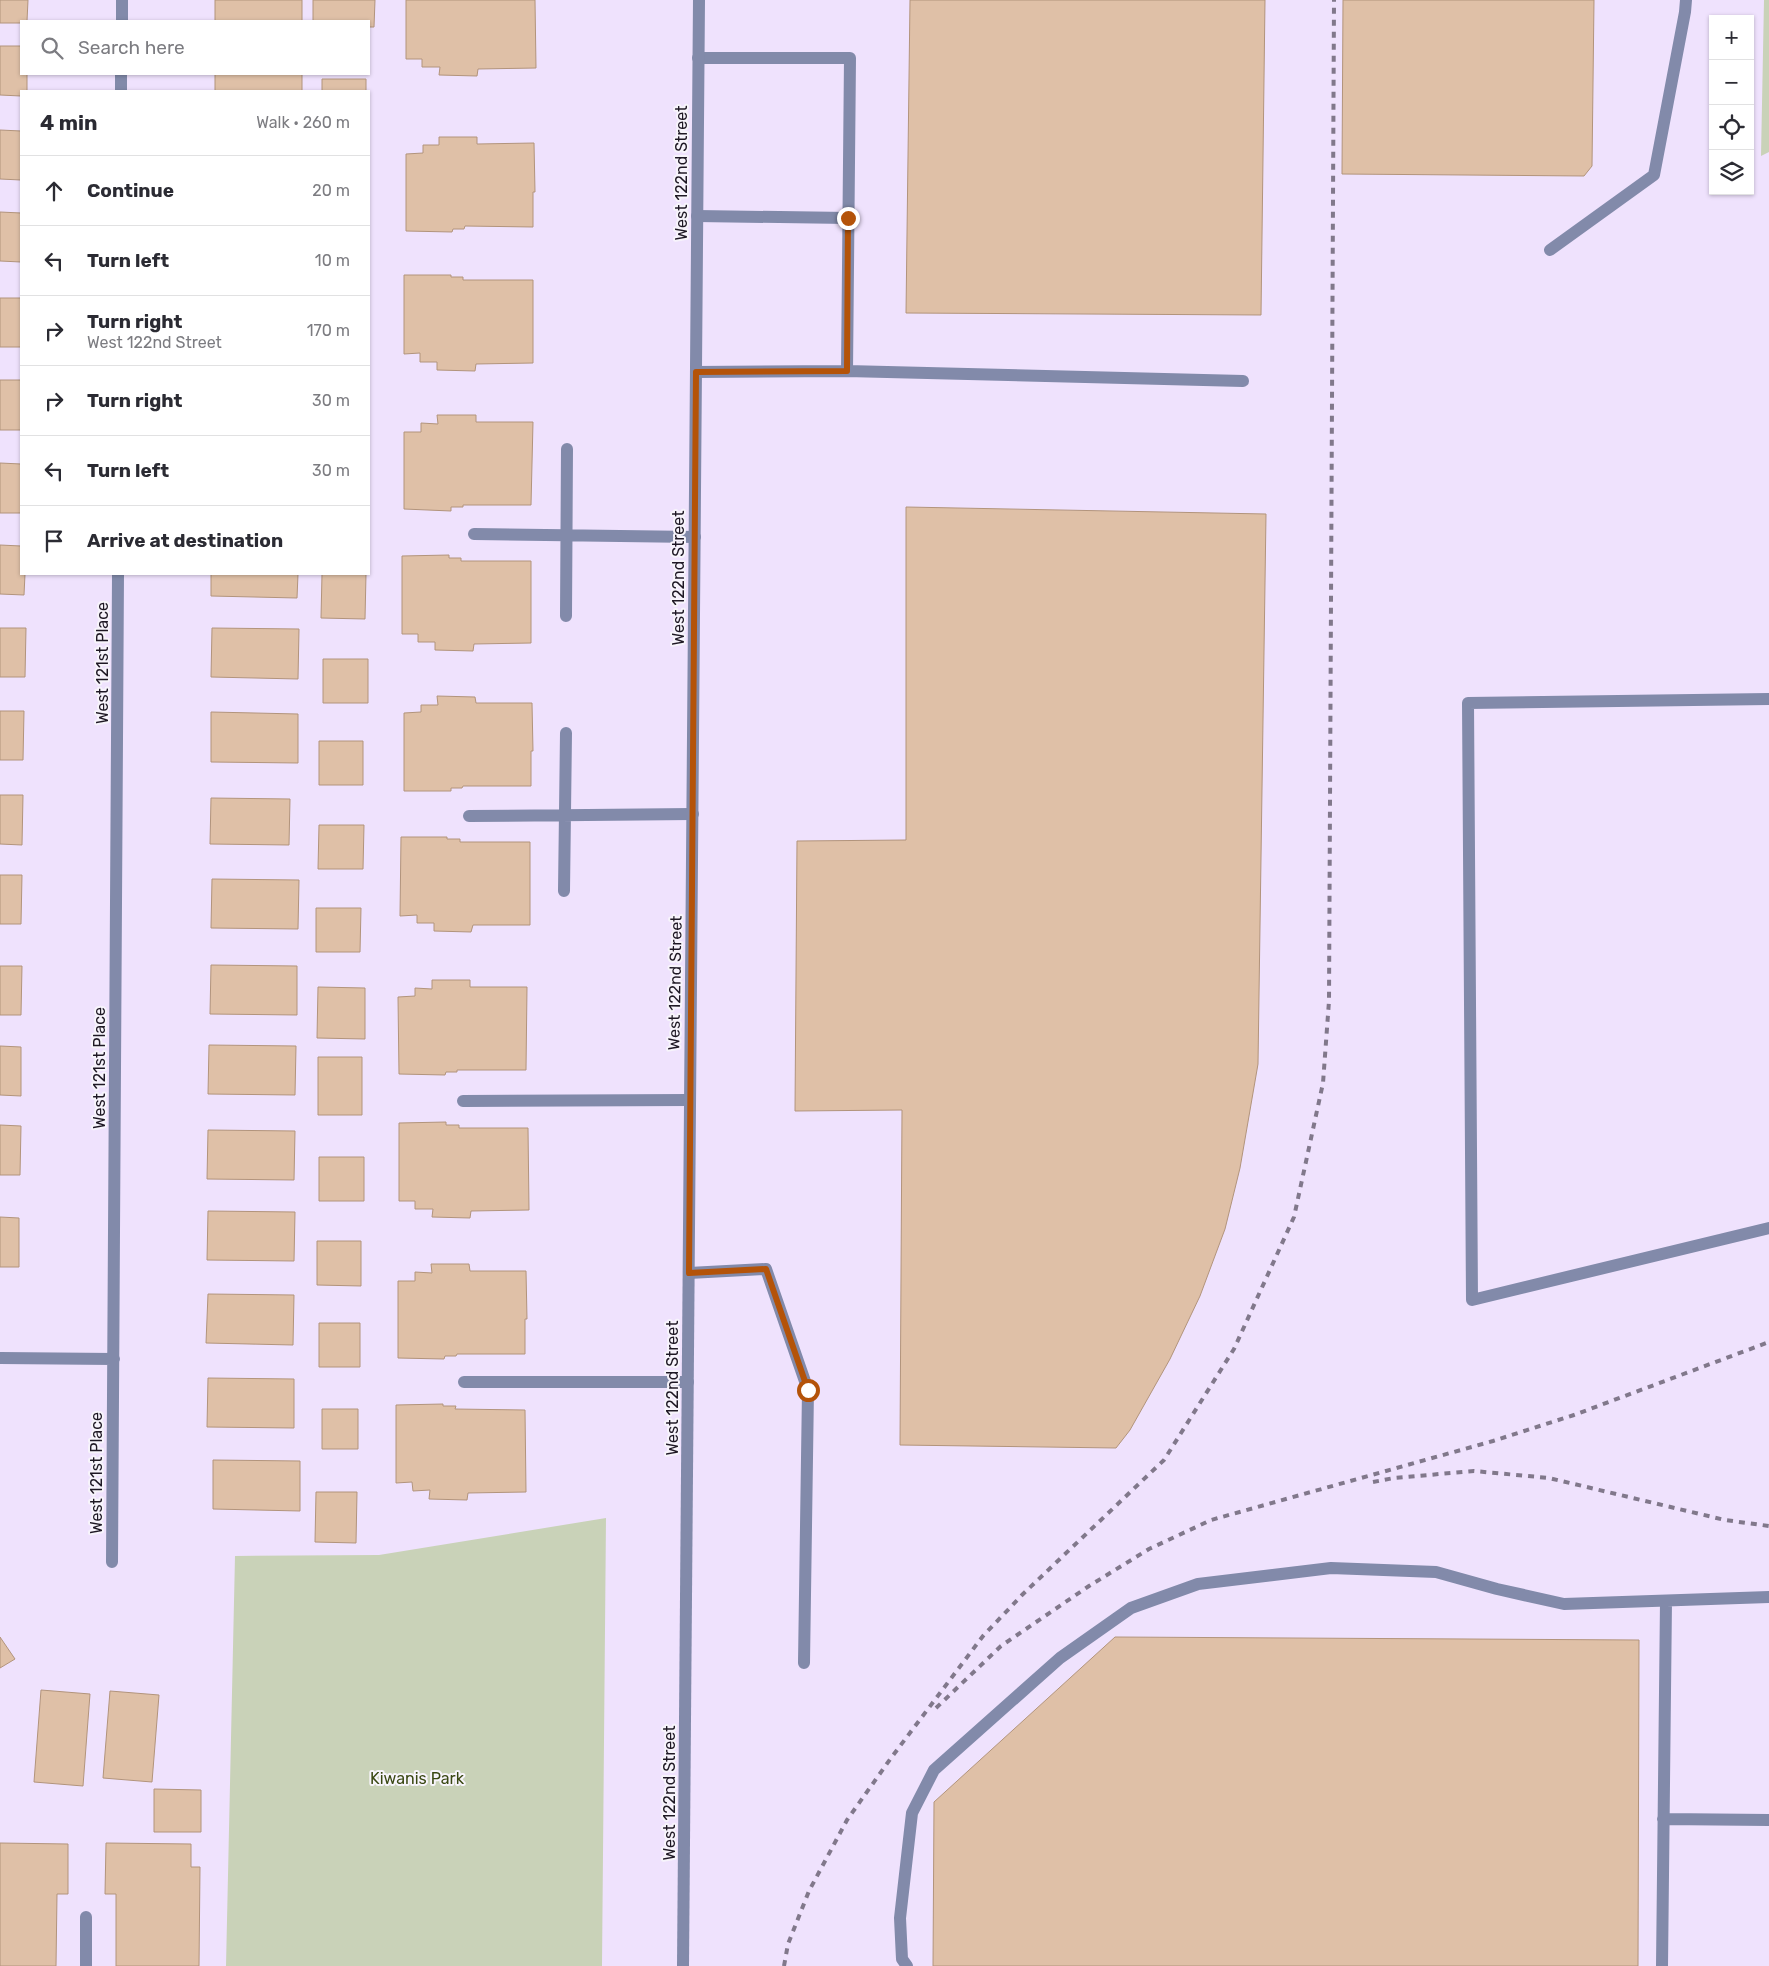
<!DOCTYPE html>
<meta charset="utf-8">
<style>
body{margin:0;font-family:Rubik,sans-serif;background:#f7f7f7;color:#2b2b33}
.controls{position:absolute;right:15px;top:15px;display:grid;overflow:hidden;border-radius:0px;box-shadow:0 1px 4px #0004}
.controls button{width:45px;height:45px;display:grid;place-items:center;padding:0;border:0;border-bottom:1px solid #e1e1e2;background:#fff;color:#2b2b33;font:25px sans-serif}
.stop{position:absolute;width:15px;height:15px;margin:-11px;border:4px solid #b45309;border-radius:50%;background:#fff}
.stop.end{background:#b45309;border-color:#fff;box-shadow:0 1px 5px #0008}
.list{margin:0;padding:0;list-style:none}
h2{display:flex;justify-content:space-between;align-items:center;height:65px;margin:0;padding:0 20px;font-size:21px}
h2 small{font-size:16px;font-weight:400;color:#7c7c81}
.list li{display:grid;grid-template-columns:32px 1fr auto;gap:15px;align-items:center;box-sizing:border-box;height:70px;padding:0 20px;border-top:1px solid #e1e1e2}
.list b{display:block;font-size:19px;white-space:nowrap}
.list p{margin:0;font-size:16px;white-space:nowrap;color:#7c7c81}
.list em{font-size:16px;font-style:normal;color:#7c7c81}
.icon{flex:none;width:28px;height:28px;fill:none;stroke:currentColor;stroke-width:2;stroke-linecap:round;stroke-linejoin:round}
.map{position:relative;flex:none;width:1769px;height:1966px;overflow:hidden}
.search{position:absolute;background:#fff;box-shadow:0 1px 4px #0004;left:20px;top:20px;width:350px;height:55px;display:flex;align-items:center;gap:12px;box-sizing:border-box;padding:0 18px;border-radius:0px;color:#7c7c81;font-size:19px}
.panel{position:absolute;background:#fff;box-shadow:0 1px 4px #0004;left:20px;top:90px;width:350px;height:485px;border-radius:0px}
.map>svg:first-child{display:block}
.green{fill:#c9d2b8}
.building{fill:#dfc0a7;stroke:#b2947c}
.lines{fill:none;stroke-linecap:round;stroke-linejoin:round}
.service{stroke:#828aaa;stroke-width:12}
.minor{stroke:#828aaa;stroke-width:12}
.tertiary{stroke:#828aaa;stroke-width:12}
.rail{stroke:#81788b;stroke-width:4;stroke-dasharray:6 6;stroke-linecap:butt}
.route{stroke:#b45309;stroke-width:6}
.labels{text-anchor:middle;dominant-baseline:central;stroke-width:4;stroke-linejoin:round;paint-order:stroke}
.street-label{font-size:16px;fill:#1e1824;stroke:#f7f4fb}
.park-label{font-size:16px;fill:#3a4813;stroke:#f7f4fb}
</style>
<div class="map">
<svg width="1769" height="1966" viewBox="0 0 1769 1966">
<rect width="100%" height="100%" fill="#efe2fd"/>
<path class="green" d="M1764,0H1769V152L1761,156Z
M606,1518L602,1966H226L235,1556L379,1555Z"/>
<path class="building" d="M0,0H28L27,21H21V23H0Z
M215,0H302V21H215Z
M313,0H375L374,27H369V21H313Z
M406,0H535L536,68L478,69L477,76L439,75L440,67H422V59H406Z
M910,0H1265L1261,315L906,313Z
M1343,0H1594L1592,166L1584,176L1342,174Z
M0,46H21V74H27V91H21V96L0,95Z
M215,74H302V91H215Z
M322,79H366V91H322Z
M0,130L21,131V180L0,179Z
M439,137H477V144L534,143L535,192H533V227L465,226L464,229H453L452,232L406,231V154L423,153V145H439Z
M0,212L21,213V262L0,261Z
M404,275H451V277H463V280H533V363L476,364L475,371L437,370V362H420V353L404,354Z
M0,298H21V347H0Z
M0,380H21V430H0Z
M437,415H476V422H533L531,505H463V507H451V511L404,509V432H421V423L438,424Z
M0,463L21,464V513H0Z
M906,507L1266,514L1258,1064L1240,1168L1225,1229L1200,1296L1170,1359L1130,1430L1116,1448L900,1445L902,1110L795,1111L797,841L906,840Z
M0,545L21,546V574H25L24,595L0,594Z
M449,555V558H461V561H531V643L474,644L473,651L435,650V642H418V634H402V556Z
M211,574H298L297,598L211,596Z
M322,574H366L365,619L321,618Z
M0,628H26L25,677H0Z
M212,628L299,629L298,679L211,677Z
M323,659H368V703H323Z
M437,696L475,697L476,703H532L533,751H531V786H463L462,788H451V791H404V713L421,712V705H438Z
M0,711H24L23,760H0Z
M211,712L298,714V763L211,762Z
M319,741H363V785H319Z
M0,795H23L22,845L0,844Z
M211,798L290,799L289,845L210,844Z
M319,825H364L363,869H318Z
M401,837H447V839H460V842H530V925H473L471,932L434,931V923H417V915L400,916Z
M0,875H22L21,924H0Z
M212,879L299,880L298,929L211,928Z
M316,908H361L360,952H316Z
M211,965L297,966V1015L210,1014Z
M0,966H22L21,1015H0Z
M432,980H470V987H527L526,1070H457V1072H446L445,1075L399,1074L398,997L415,996V988L432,989Z
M318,987L365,988V1039L317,1038Z
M209,1045L296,1046L295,1095L208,1094Z
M0,1046L21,1047V1096L0,1095Z
M318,1057H362V1115H318Z
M446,1122V1125H459V1128H528L529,1210L471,1211L470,1218L432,1217L433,1209H415V1201H399V1123Z
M0,1125L21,1126L20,1175H0Z
M208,1130L295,1131L294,1180L207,1179Z
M319,1157H364V1201H319Z
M208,1211L295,1212L294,1261L207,1260Z
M0,1217L19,1218V1267H0Z
M317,1241H361V1286L317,1285Z
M431,1264H469L470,1271H526L527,1319H525V1354H457L456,1356H445L444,1359L398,1358V1281H415V1272L432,1273Z
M208,1294L294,1295L293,1345L206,1343Z
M319,1323H360V1367H319Z
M208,1378L294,1379V1428L207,1427Z
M443,1404V1406H456L455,1409L525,1410L526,1492L468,1493L467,1500L429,1499L430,1490L413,1491L412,1482L396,1483V1405Z
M322,1409H358V1449H322Z
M213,1460L300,1461V1511L213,1509Z
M316,1492H357L356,1543L315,1542Z
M0,1637L15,1659L0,1668Z
M1115,1637L1639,1640L1638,1966H933L934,1802Z
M41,1690L90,1694L83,1786L34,1782Z
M110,1691L159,1695L152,1782L103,1778Z
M154,1789L201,1790V1832H154Z
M0,1843L68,1844V1894H57L56,1966H0Z
M106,1843L191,1844V1867H200L199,1966H116V1894H105Z"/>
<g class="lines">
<path class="service" d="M698,58H850L847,371L1243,381
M697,216L848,218
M1550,250L1654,175L1685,12L1686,0
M696,372L847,371
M474,534L695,537
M566,616L567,449
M1769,699L1468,703L1472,1300L1769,1228
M469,816L693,814
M564,891L566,733
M463,1101L690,1100
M689,1273L766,1269L808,1390L804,1663
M464,1382H688
M1663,1819L1769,1820
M86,1917V1966
M907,1966L902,1959L900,1918L912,1813L934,1770L1060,1658L1131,1608L1198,1584L1331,1568L1436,1572L1497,1589L1564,1604L1769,1597
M1662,1966L1666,1601"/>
<path class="minor" d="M122,21V0
M121,91V74
M0,1358L114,1359
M112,1562L118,574"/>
<path class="tertiary" d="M683,1966L699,0"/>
<path class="rail" d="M1373,1482L1394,1478L1474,1471L1549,1478L1725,1520L1769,1526
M936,1708L1001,1646L1089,1586L1149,1549L1211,1520L1493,1441L1574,1415L1769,1342
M784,1966L788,1944L809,1891L847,1820L891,1758L983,1636L1023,1594L1164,1460L1234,1349L1294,1217L1323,1083L1329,1001L1334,0"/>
</g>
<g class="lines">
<path class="route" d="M808,1390L766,1269L689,1273L696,372L847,371L848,218"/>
</g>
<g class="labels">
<g class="street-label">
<text transform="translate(681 173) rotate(-90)">West 122nd Street</text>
<text transform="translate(678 578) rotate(-90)">West 122nd Street</text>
<text transform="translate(102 663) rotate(-90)">West 121st Place</text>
<text transform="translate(675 983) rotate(-89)">West 122nd Street</text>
<text transform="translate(99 1068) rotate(-90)">West 121st Place</text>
<text transform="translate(672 1388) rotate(-90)">West 122nd Street</text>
<text transform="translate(96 1473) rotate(-90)">West 121st Place</text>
<text transform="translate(669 1793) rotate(-90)">West 122nd Street</text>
</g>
<g class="park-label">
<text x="417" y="1778">Kiwanis Park</text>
</g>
</g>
</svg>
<div class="controls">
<button>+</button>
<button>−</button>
<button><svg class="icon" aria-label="locate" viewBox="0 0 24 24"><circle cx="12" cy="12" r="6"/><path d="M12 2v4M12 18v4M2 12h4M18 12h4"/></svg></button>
<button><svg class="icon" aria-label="layers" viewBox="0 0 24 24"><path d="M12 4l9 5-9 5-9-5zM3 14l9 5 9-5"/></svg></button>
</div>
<div class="stop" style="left:808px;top:1390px"></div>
<div class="stop end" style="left:848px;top:218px"></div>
<div class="search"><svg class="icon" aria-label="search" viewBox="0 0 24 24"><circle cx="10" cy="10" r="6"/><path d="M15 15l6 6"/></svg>Search here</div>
<section class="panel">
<h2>4 min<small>Walk · 260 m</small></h2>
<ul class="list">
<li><svg class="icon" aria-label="ahead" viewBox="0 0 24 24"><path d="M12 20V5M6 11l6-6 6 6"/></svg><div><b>Continue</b></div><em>20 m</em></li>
<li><svg class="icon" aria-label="left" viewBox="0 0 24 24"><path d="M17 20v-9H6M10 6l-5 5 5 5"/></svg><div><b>Turn left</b></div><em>10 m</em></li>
<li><svg class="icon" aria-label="right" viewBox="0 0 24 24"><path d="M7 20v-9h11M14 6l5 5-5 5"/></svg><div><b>Turn right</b><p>West 122nd Street</p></div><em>170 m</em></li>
<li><svg class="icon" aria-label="right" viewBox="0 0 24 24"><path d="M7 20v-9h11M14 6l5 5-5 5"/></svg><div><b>Turn right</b></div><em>30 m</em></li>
<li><svg class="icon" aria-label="left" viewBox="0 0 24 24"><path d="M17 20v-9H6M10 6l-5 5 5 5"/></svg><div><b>Turn left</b></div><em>30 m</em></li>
<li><svg class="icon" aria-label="arrive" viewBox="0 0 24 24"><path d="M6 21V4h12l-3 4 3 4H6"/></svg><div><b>Arrive at destination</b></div></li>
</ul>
</section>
</div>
